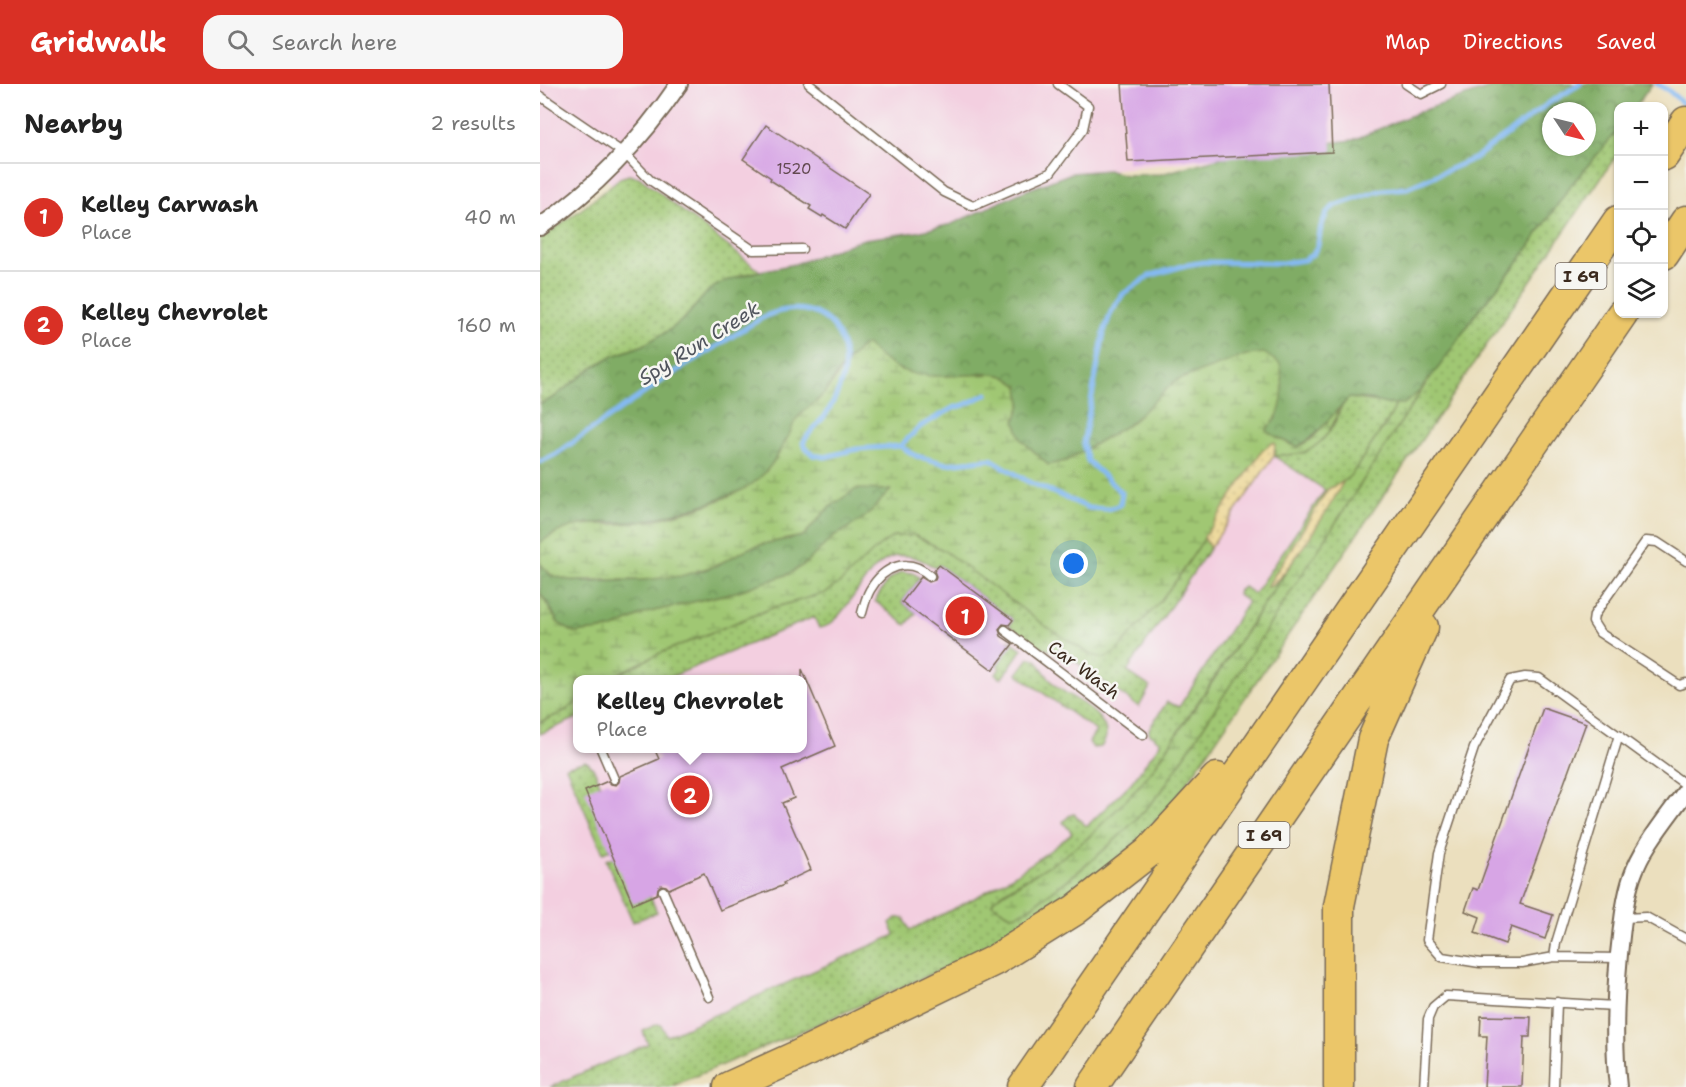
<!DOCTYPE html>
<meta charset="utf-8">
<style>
body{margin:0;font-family:"Shantell Sans",sans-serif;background:#f6f6f6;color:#222}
.controls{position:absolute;right:18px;top:18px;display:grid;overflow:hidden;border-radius:12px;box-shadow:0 2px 4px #0004}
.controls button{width:54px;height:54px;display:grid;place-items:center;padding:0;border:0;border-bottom:2px solid #e0e0e0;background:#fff;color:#222;font:30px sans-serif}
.compass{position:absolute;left:1002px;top:18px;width:54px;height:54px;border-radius:50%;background:#fff;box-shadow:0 2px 4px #0004;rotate:125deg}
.you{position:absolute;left:534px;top:480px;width:21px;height:21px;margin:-15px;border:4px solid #fff;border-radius:50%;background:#1a73e8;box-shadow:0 0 0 9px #1a73e833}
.badge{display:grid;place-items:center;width:39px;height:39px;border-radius:50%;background:#d93025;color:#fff;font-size:20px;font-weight:700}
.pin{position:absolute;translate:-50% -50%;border:3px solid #fff;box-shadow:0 2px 6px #0006}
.popup{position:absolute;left:33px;top:591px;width:234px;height:78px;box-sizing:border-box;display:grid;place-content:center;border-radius:12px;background:#fff;filter:drop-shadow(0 2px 4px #0005);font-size:20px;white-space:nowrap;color:#767676}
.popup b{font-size:22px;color:#222}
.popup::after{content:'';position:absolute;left:50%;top:100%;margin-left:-12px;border:12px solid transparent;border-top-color:#fff}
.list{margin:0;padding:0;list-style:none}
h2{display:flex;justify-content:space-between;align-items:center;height:78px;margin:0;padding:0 24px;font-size:26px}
h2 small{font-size:20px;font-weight:400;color:#767676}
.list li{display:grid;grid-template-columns:39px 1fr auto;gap:18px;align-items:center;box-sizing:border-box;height:108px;padding:0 24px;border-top:2px solid #e0e0e0}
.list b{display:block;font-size:22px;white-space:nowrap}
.list p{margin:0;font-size:20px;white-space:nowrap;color:#767676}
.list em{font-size:20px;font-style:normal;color:#767676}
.icon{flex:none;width:33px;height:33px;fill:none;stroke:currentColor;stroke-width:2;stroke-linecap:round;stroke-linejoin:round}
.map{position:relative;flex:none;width:1146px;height:1003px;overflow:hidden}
header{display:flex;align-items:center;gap:36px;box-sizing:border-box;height:84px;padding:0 30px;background:#d93025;color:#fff}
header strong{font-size:28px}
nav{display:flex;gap:33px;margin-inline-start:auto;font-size:21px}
.search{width:420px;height:54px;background:#f6f6f6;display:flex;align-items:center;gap:15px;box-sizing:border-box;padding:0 21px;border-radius:18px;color:#767676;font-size:22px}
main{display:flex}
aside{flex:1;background:#fff}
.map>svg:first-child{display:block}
.built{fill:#f3cfe0;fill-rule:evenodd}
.green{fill:url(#green-dots);stroke:#6e7848;stroke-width:1.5}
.forest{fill:url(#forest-crowns);stroke:#5e6b42;stroke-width:1.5;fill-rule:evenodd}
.wetland{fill:url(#wetland-marsh);stroke:#6e7848;stroke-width:1.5}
.sand{fill:url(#sand-dots);stroke:#94825e;stroke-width:1.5}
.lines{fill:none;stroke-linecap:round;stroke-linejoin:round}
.stream{stroke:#84b9f2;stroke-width:5}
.building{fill:#d7a5e5}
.lane-casing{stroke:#796956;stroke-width:11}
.street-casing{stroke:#796956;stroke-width:20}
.highway-casing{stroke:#796956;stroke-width:33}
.lane{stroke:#fff;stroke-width:8}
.street{stroke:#fff;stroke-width:16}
.highway{stroke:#ebc669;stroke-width:30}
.labels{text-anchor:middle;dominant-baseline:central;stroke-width:5;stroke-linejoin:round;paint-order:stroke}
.number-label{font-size:15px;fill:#624950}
.shield{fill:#f6f6f2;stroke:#73675e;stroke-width:1.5}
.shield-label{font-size:16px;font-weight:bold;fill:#3b2a1e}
.street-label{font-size:18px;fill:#3b2a1e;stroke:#f6f6f2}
.water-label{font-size:20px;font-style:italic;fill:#51555e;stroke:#f6f6f2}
</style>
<header>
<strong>Gridwalk</strong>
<div class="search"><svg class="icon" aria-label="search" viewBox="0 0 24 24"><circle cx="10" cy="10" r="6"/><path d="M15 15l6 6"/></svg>Search here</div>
<nav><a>Map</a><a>Directions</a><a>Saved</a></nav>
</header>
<main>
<aside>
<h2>Nearby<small>2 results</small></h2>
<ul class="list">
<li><span class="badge">1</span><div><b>Kelley Carwash</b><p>Place</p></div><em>40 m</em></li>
<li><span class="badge">2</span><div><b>Kelley Chevrolet</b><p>Place</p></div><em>160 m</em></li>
</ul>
</aside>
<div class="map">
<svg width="1146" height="1003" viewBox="0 0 1146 1003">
<defs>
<pattern id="green-dots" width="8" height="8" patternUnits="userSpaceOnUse" patternTransform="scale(1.5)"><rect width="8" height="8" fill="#a0c773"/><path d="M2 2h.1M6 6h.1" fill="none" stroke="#84a25e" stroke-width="1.8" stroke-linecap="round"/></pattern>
<pattern id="forest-crowns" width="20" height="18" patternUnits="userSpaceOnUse" patternTransform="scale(1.5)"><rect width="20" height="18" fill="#80ac65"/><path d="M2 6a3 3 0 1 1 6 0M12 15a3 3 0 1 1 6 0" fill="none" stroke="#6a8c53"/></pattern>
<pattern id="wetland-marsh" width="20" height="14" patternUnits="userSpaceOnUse" patternTransform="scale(1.5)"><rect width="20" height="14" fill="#a0c773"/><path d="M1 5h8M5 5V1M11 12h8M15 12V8" fill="none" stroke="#84a25e"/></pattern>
<pattern id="sand-dots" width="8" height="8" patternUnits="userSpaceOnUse" patternTransform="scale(1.5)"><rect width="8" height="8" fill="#eeda9e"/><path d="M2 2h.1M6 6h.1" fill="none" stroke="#cdbb88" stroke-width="1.8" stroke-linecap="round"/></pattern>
</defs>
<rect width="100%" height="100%" fill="#f6f6f2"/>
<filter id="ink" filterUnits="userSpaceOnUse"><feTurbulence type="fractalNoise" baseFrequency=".0167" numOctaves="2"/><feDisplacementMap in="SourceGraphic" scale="12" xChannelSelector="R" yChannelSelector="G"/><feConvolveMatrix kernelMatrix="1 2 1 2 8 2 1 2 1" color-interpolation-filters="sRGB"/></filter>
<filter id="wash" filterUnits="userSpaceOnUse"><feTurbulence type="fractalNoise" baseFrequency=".008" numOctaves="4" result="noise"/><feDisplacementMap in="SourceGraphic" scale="24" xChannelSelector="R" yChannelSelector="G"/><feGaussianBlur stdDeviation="1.35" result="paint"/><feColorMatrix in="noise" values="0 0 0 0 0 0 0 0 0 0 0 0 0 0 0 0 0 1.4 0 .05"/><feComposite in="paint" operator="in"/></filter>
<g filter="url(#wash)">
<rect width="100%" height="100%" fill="#ebdfbe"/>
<path class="built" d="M0,0H994L838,59L568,86L292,196L1011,63H1025L600,728L465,831L95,1003H0V167L80,106L56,88L0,137ZM38,596H262V664H38Z"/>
<path class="green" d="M1078,46V69L642,706L628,724L584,772L551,800L454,862L278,940L130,1003H10L108,960L103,947L117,940L121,941L127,952L355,851L350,839L356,834H364L370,846C430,818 478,793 530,751L532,749L523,738L529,732L534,730L545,741H548L591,699L620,660L619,657L609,649V645L627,618L639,623L708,518L698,511L699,506L704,503L714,510L785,406L734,372C760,369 779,367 793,342C801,329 796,327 809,314L854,320L855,323L850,333L812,390L806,396L788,405L727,503L732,502L747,485L746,487L613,685C587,717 557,750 523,773C500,789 472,799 452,818L456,823L471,831C487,827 498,817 511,808C552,779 588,746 621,708L890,293L934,232L982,173L1031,101Z
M89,91L99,93L220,187L202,191L169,206L145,234L131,245L104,261L71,273L55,282L13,314L0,320V155L46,122L80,94Z
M374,451L403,466L638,494L664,453L670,464L587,587L610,603L599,623L535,577L525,571L500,563L469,541L473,536L399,481L396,484C346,451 332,489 304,525C297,534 290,543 279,544L274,533L126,595L68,596L118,570L232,524L285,509L339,462L354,452Z
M361,488L373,489L380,494L362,518L376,529L366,541L335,517L348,496Z
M469,556L482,565L462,594H459L456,590L460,584L457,581L472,560L468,557Z
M489,574L496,575C502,584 507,594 516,602C532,615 582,636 561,663L553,664L549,658L556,647L477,590Z
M37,618V634L0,650V638L21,629Z
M45,677C65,686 67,745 70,766L63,769L26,683Z
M74,773L110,812L117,828L93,838L66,776Z"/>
<path class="forest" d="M961,0H1112L1096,22H1078V46L1031,101L982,173L934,232L902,279L879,308L864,320H846L828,315L809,314C791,331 780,351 757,363L725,347L736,333L605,327L591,339L526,377L508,381L481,355L475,337L481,320L479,303C474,299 469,294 463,292C452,288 438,291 427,291C382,294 358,294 326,260L305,278L284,310L256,336L248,353L230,383L218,397L203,406L169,419L136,429L101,438L47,439L13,450L0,459V320L13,314L55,282L71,273L104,261L131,245L145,234L169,206L185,197L220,187L255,180L324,155L377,148L412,140L482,108L532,89L568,86L585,91L621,90L690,71L813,56L879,28ZM1011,27H1047V63H1011Z
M316,405L352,406L324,434L292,454L265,480L249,490L196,508L106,529L72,545L34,549L18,539L10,523L0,509V479L11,491L29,496L47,498L103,496L159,488L177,481L209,464L227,459L263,452L288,424Z"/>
<path class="wetland" d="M326,260C358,294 382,294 427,291C438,291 452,288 463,292C469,294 474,299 479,302L481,320L475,337L481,355L508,381L526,377L591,339L635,297L706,271L724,269L740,280C743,298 745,315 737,332C734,337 729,342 726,347L749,360L758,363L772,355L800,323C794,341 785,359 767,367C760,371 742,371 734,372L736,367H722L638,494L617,521L575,569L564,574L551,571L507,543L403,466L374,451L354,452L339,462L301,498L285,509L232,524L118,570L68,595L38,596L37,618L21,629L0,638V509L18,539L34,549L72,545L106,529L196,508L249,490L265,480L292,454L324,434L351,406L316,405L288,424L263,452L227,459L209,464L177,481L141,492L103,496H29L11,491L0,479V459C39,430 59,445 100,438C133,433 175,420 204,405C225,394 237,374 248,353C251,348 252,342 255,337C261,327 274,320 282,312C298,294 305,275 326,260Z
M890,293L621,708C587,748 549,781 507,811C496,819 485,830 471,831L452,820L454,815L523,773L548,754L595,707L613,685L661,615L780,437L803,398L812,390L850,333L855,323L854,320H864L879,308Z"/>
<path class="sand" d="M732,359H735L734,372L670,464L664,453L722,367Z
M803,398C794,416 743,500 727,503L788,405Z"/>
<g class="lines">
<path class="stream" d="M1117,0L1128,6L1146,22
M360,362L376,372L407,380L451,375L487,397L549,424L568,425L580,421L582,409L548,377L543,360L564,248L571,228L583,210L609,192L646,181L664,178L742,179L764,176L773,170L778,161L781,142L787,129L794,122L842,106L867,104L935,74L1009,19L1040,0
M0,378L16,370L126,294L220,235C267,209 313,237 303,292C300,304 293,320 286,330C279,340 269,347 263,359L266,364L273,371L285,373L317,365L360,362L381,342L413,324L424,321L447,310"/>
</g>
<g id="blocks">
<path class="building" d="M582,0H789L792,68L588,78Z
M226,41L329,110L305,145L283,131L282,133L269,125L271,122L230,96L231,94L203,75Z
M399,481L473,536L469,541L463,540L459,545L461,552L473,560L453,586L362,518L381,493L389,498L395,496L396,492L394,487Z
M262,585L295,662L242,685L254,714L242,719L271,786L243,799L244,801L180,826L164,789L129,805L126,802L121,801L118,804L117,810L93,820L45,707L68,697L71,700L76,701L79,698L80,692L119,675L114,664H262Z
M1003,624L1046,639L980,820L1013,831L1005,855L971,843L965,860L935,849L940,833L925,827L933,804L938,806Z
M941,932L991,933L990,953H984L982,1003H944L947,952H940Z"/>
</g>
</g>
<g filter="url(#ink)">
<use href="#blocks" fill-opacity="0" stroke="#796956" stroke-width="1.5"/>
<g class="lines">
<defs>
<path id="lane" d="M269,0L404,108L433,122L510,89L543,45L548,22L518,0
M866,0L881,10L901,0
M0,12L85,70L110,96L213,166L262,165
M1146,477L1117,458L1106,457L1054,531L1053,538L1060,549L1139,601L1146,599
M322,529C324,522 326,513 330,506C344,482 368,472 390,492
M465,546L603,651
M61,665L74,695
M123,807L169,913
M1083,834L1106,833L1146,855
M1014,873L1016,859L1079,651
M1079,874L1014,873L982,879H940L902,873L887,856L899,769L934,664L970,596L985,593L999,594L1146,701
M884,1003L888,935L893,923L906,912L1075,922
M1014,1003L1017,918"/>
<path id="street" d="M0,143C56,104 101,56 139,0
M1078,1003C1073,958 1075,914 1079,870C1082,844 1084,817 1092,793C1103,761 1127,734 1146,707"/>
<path id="highway" d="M1124,71L1146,38
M1124,170L1146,137
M189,1003L255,973L455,876L535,826L609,768L677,694
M483,1003L1078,137
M552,1003L1082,230
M799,1003V822L833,655L883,543"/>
</defs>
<use href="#lane" class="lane-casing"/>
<use href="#street" class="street-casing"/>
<use href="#highway" class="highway-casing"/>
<use href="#lane" class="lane"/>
<use href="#street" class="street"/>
<use href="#highway" class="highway"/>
</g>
</g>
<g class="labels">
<g class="number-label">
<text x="254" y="85">1520</text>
</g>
<g class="shield">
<rect x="1015.5" y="179" width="51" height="26" rx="4.5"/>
<rect x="698.5" y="738" width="51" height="26" rx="4.5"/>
</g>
<g class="shield-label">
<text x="1041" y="192">I 69</text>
<text x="724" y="751">I 69</text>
</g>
<g class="street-label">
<text transform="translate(544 586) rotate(37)">Car Wash</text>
</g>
<g class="water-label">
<text transform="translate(159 259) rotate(-32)">Spy Run Creek</text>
</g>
</g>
</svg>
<div class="controls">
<button>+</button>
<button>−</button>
<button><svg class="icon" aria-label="locate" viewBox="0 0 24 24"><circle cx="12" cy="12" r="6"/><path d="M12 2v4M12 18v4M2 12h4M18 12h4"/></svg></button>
<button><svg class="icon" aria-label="layers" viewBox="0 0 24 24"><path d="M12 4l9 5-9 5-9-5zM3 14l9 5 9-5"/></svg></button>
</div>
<svg class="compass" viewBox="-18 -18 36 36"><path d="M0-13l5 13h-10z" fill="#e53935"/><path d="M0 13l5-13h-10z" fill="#767676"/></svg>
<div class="you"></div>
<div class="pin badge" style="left:425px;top:532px">1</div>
<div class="pin badge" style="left:150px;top:711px">2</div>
<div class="popup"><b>Kelley Chevrolet</b>Place</div>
</div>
</main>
